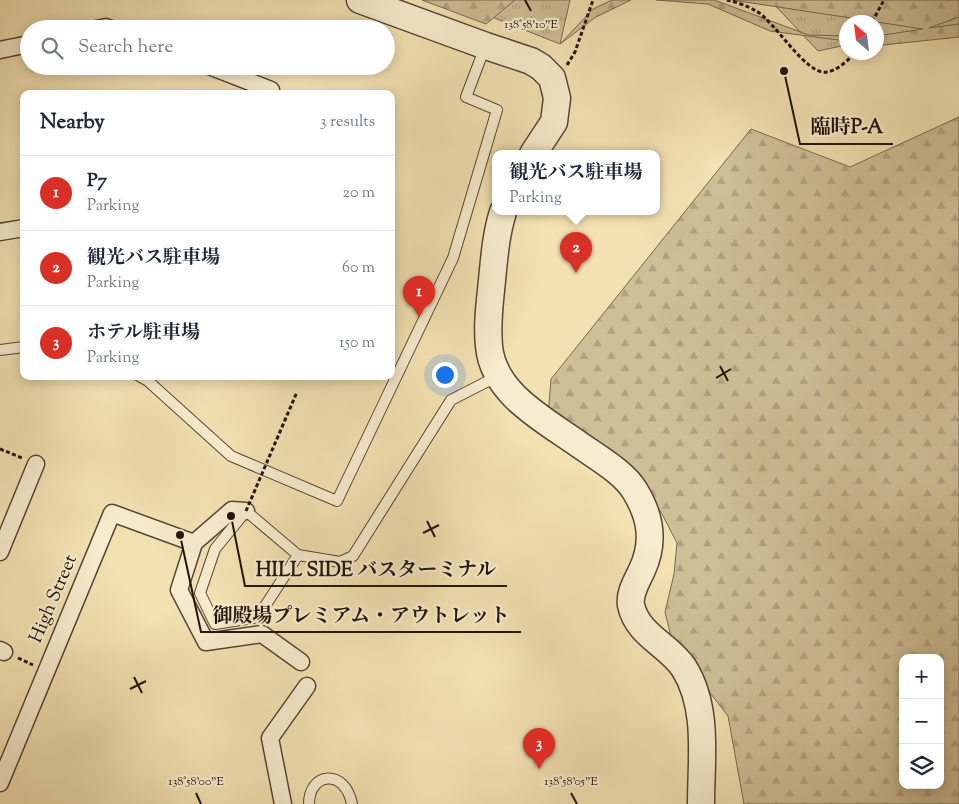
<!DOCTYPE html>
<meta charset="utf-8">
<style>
body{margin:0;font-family:"Sorts Mill Goudy","Noto Serif JP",serif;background:#f2f2f3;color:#1f2937}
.controls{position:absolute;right:15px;bottom:15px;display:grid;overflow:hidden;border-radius:10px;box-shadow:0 2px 12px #0003}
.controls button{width:45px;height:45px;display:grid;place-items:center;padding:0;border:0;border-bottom:1px solid #e0e1e3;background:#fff;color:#1f2937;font:25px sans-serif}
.compass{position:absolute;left:839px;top:15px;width:45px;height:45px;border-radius:50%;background:#fff;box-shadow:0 2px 12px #0003;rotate:332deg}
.you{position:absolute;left:444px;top:374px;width:18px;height:18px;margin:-12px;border:4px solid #fff;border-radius:50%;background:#1a73e8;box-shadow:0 0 0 8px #1a73e833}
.badge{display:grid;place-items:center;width:32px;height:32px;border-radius:50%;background:#d93025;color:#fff;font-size:16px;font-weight:700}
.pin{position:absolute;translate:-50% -41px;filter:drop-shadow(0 1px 2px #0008)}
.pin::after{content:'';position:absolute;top:26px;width:18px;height:15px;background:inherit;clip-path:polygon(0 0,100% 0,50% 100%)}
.popup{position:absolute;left:492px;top:150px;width:168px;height:65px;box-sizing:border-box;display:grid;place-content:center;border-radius:10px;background:#fff;filter:drop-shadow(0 1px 4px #0005);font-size:16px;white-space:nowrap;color:#747a83}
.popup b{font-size:19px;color:#1f2937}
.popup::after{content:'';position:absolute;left:50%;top:100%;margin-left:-10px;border:10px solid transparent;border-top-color:#fff}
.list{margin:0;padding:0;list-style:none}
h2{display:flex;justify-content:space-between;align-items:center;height:65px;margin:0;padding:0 20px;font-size:21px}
h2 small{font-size:16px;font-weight:400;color:#747a83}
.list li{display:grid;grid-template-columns:32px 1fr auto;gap:15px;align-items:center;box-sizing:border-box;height:75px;padding:0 20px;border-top:1px solid #e0e1e3}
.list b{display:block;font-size:19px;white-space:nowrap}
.list p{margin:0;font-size:16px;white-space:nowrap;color:#747a83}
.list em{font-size:16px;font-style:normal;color:#747a83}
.icon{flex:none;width:28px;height:28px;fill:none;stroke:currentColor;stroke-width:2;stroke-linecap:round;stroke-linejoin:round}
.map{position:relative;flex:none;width:959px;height:804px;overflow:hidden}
.search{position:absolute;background:#fff;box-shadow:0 2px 12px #0003;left:20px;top:20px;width:375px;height:55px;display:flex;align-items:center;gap:12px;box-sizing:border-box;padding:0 18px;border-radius:28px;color:#747a83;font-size:19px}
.panel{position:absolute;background:#fff;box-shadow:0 2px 12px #0003;left:20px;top:90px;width:375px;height:290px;border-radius:10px}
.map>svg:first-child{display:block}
.grass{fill:url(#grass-tufts);stroke:#786952}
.forest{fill:url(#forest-firs);stroke:#786952;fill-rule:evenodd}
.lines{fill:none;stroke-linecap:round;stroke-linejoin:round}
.service-casing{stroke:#564736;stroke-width:12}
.pedestrian-casing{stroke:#564736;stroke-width:19}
.tertiary-casing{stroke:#564736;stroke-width:29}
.path{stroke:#22140d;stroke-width:3;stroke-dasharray:4 2.5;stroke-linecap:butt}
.service{stroke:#f7eccd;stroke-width:10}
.pedestrian{stroke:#f7eccd;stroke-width:16}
.tertiary{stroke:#f7eccd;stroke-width:26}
.path-bridge{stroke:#22140d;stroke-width:3;stroke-dasharray:4 2.5;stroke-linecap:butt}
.ticks{fill:none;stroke:#22140d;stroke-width:2}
.labels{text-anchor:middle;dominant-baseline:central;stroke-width:4.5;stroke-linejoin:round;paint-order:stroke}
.street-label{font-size:19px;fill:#22140d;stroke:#f7eccd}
.ticks-label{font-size:12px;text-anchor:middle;fill:#22140d;stroke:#f7eccd;stroke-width:4.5;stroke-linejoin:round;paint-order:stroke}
.leader{fill:none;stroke:#22140d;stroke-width:2}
.callout-dot{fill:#22140d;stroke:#f7eccd;stroke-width:2}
.callout-label{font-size:20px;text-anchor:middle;font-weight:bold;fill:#22140d;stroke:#f7eccd;stroke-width:4.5;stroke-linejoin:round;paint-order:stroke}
</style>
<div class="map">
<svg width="959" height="804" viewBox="0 0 959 804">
<defs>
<pattern id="grass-tufts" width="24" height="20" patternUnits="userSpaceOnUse" patternTransform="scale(1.25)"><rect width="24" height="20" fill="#cfbe96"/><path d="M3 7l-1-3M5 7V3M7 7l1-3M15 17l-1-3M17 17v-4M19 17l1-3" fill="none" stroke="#b1a280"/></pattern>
<pattern id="forest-firs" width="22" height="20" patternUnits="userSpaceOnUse" patternTransform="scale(1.25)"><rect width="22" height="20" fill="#cfbe96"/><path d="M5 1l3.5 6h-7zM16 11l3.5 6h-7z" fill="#b1a280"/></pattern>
</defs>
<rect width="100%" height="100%" fill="#f3e1b2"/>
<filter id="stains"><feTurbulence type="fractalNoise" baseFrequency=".004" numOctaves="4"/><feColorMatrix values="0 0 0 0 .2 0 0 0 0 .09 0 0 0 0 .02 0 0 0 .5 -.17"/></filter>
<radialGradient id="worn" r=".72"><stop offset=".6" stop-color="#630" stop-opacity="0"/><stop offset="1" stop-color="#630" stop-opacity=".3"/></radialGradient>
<path class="grass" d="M449,0H570L560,44Z
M770,0H959V24L877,40L876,22H846V45L818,51Z"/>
<path class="forest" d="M422,0H515L486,24Z
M612,0H631L596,17L560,44L593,9Z
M656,0H714L809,35L846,36V41L770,31L708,4Z
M732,0H959V17L929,28L959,24V37L883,45H877V36L923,29Z
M959,117V804H744L728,716L673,645L665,612L674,574L677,543L661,512L635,479L548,416L551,379L751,129L850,167ZM903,658H940V785H903Z"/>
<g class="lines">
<defs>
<path id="service" d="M0,350L24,347
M139,376L148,381L231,456L337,501L453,258L497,110L466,97L485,47
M298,555L258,617L215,624L200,593L215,549L246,511L298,555L340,562L353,556L451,400L498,376
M309,804C309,772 345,768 352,804"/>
<path id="pedestrian" d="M97,29L106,27L111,29
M0,50L29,44
M209,66L271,90L269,94
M0,232L24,228
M246,511L232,510L194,543L179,590L206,642L262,634L301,662
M0,552L36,464
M0,650L4,652
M0,783L112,513L194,543
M283,804L270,738L307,686"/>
<path id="tertiary" d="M360,0L486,46L531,61L541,67L552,78L557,98L554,122L533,154
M503,212C495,237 494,263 491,290C489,309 487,327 489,346C493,393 543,419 577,443C595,456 624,472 635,491C651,517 655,542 642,570C637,581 629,593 631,605C637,635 669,645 684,668C709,708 701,759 701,804"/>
</defs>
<use href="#service" class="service-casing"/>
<use href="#pedestrian" class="pedestrian-casing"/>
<use href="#tertiary" class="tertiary-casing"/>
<path class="path" d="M727,0C736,2 748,6 756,11C775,21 806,76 827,72C837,71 850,59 855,52
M872,22L884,0
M567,65L575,52L593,0
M0,449L22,458
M18,658L33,665"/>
<use href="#service" class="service"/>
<use href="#pedestrian" class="pedestrian"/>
<use href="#tertiary" class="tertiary"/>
<path class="path-bridge" d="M246,511L297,392"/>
</g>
<path class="ticks" d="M525,0L531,11M720,366L728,381M716,378L731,369M427,521L435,537M423,533L439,525M134,677L142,693M130,689L146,681M196,793L201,804M571,793L577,804"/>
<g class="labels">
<g class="street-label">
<text transform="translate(54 599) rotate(-67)">High Street</text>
</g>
</g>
<g class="ticks-label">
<text x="531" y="28">138°58'10"E</text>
<text x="196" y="785">138°58'00"E</text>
<text x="571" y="785">138°58'05"E</text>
</g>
<path class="leader" d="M784 71L800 144H893M231 516L245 586H507M180 535L201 632H521"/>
<g class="callout-dot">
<circle cx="784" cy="71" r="5"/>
<circle cx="231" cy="516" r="5"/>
<circle cx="180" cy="535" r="5"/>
</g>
<g class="callout-label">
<text x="847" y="133">臨時P-A</text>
<text x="376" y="576">HILL SIDE バスターミナル</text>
<text x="361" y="622">御殿場プレミアム・アウトレット</text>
</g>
<rect width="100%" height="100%" filter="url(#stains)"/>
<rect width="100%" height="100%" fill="url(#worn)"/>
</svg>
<div class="controls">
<button>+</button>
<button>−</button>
<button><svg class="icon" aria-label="layers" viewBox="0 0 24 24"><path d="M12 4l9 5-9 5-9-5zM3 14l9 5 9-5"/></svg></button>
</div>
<svg class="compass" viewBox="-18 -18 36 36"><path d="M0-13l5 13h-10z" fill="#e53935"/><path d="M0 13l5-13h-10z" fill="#747a83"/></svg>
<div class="you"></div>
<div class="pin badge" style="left:419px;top:317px">1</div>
<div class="pin badge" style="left:576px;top:273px">2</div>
<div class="popup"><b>観光バス駐車場</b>Parking</div>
<div class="pin badge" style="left:539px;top:769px">3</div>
<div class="search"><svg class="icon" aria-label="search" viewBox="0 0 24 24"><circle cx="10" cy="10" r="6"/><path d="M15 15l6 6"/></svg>Search here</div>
<section class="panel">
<h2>Nearby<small>3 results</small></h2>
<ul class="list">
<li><span class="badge">1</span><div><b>P7</b><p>Parking</p></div><em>20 m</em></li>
<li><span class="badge">2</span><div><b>観光バス駐車場</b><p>Parking</p></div><em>60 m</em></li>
<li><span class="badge">3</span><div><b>ホテル駐車場</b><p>Parking</p></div><em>150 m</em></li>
</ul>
</section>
</div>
